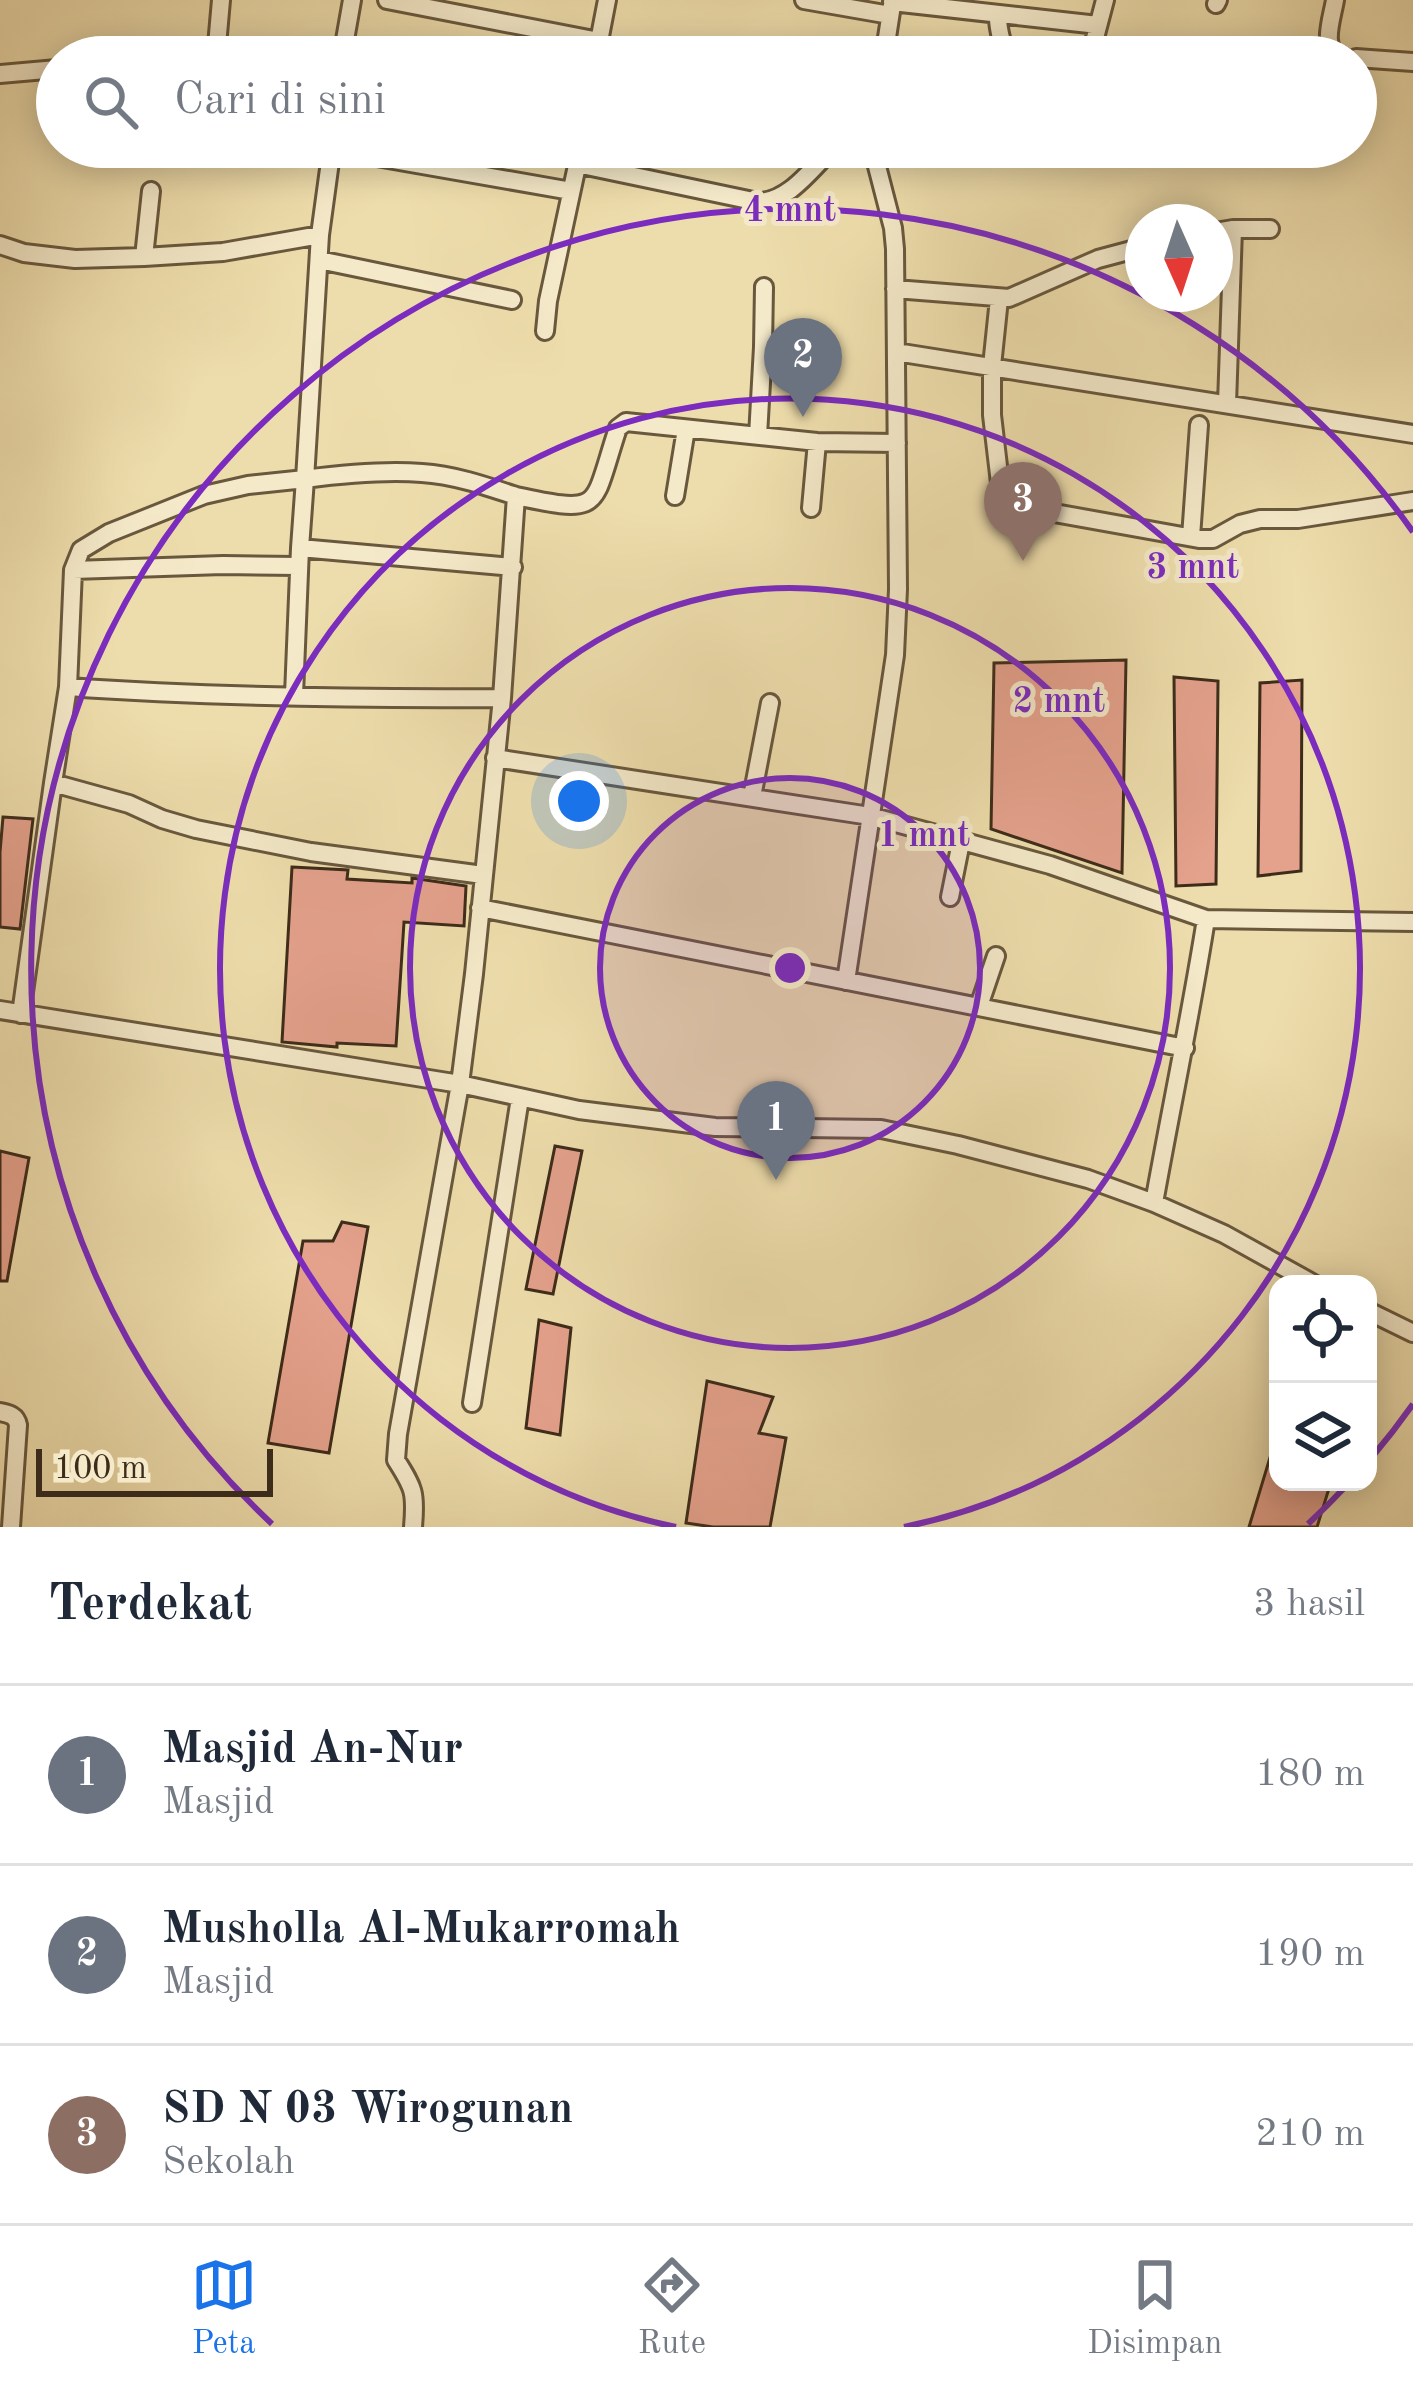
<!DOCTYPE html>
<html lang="id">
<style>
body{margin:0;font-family:"Old Standard TT",serif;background:#f2f2f3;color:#1f2937}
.controls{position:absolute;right:36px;bottom:36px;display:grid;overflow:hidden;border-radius:24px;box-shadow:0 6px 30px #0003}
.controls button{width:108px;height:108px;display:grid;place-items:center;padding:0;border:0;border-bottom:3px solid #e0e1e3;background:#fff;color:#1f2937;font:60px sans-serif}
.compass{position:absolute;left:1125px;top:204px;width:108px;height:108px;border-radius:50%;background:#fff;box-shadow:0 6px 30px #0003;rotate:177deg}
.scale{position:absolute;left:36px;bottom:30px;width:237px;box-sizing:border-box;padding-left:12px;border:6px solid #3d2c1a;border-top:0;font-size:33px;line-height:42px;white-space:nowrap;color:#3d2c1a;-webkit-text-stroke:9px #f4e9c9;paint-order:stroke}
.you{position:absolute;left:579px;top:801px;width:42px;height:42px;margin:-30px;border:9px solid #fff;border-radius:50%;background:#1a73e8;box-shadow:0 0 0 18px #1a73e833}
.badge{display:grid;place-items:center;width:78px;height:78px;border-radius:50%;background:#1a73e8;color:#fff;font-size:39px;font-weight:700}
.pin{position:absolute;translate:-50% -99px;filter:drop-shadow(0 3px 6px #0008)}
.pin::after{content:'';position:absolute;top:63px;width:42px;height:36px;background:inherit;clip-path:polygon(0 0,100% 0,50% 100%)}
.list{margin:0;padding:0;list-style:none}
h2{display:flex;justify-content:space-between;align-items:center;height:156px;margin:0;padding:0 48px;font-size:51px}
h2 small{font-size:39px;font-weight:400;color:#747a83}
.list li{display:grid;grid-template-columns:78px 1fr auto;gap:36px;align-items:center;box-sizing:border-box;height:180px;padding:0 48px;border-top:3px solid #e0e1e3}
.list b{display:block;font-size:45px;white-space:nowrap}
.list p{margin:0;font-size:39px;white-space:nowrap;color:#747a83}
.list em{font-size:39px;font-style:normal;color:#747a83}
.icon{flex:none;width:66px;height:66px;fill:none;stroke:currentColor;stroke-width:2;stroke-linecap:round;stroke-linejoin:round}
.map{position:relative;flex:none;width:1413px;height:1527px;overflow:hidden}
.search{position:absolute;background:#fff;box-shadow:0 6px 30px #0003;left:36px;right:36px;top:36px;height:132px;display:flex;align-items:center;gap:30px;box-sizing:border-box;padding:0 42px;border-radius:66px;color:#747a83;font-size:45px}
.sheet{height:696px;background:#fff}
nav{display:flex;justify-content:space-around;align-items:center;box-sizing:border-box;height:168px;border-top:3px solid #e0e1e3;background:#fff;font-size:33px;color:#747a83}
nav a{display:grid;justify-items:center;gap:6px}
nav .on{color:#1a73e8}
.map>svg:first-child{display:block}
.building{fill:#e4a18c;stroke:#3d2c1a;stroke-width:3}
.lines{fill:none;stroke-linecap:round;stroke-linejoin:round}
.minor-casing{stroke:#69583e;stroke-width:22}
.minor{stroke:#f4e9c9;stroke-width:16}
.ring{fill:none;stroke:#7b2cbf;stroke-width:6}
.centre{fill:#7b2cbf;stroke:#f4e9c9;stroke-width:6}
.ring-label{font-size:36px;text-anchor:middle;font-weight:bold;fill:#7b2cbf;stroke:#f4e9c9;stroke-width:10;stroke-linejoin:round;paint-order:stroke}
</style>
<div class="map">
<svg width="1413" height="1527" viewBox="0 0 1413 1527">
<rect width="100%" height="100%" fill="#eeddac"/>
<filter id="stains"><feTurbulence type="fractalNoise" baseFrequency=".00167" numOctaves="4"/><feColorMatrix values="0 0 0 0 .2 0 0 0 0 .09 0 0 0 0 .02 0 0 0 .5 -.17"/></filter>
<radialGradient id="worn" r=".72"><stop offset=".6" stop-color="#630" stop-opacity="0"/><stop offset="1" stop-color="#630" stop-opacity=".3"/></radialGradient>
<path class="building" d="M1126,660L1122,873L991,829L994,663Z
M1174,677L1218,681L1216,884L1176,886Z
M1302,680L1301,871L1258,876L1260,683Z
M3,817L33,819L20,929L0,927V852Z
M292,867L348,870L347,879L412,883V878L466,886L464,926L404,922L396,1046L337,1043V1047L282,1042Z
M555,1146L582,1151L553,1294L526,1289Z
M0,1151L29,1158L7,1281H0Z
M342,1222L368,1227L329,1453L268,1443L303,1241H333Z
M539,1320L571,1328L560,1435L526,1428Z
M707,1381L773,1397L759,1433L786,1438L770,1527H713L686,1523Z
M1275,1441L1278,1442V1482H1331L1317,1527H1249Z"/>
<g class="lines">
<defs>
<path id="minor" d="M387,0L599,41
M804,0L890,15
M1335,0C1332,19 1319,52 1343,57
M892,2L1098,25
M1216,4L1218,0
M998,14C997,30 1003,41 1005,57
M216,57L221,0
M342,57L352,0
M596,57L607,0
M884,57L892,5
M1090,57L1105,0
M1356,58L1413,62
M0,74L57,69
M331,149L571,191
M156,152L157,147
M577,164L758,202C789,202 812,168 834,147
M1215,232L1233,229H1270
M320,235L305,479C343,474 384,470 422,473C454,475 486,486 516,496L502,698L474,974L460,1084L398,1434L396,1460C414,1488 416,1493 413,1527
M0,245L24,253L75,259L144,257L223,252L320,235L332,147
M144,257L151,191
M319,260L512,300
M895,289L1009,298L1098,259L1143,247
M999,299L992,366V415L1002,500L1010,505L1199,539H1213L1240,524L1260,519H1298L1413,501
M545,331L548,301L581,147
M763,347L764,287
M896,352L1413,434
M1227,404L1233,229
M758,436L763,347L790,348
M516,496C605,515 591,509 618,428L626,422L817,442L897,443
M675,496L686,429
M811,508L817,442
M1191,537L1199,425
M300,548L305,479L248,485L204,495L109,533L81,550L73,570L68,687L53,783L129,804L162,819L196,829L311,852L483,875
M73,570L223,565L298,566
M68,687C213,697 357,699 502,698
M294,695L300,548L513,567
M495,758L870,816L1050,865L1206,919
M752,797L770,703
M950,897L961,842
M480,908L1185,1048
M846,981L895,655L898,589L895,249L893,228L872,147
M979,1006L996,956
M0,1010L460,1084L579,1110L715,1127L881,1129L958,1145L1088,1179L1154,1203L1224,1234L1314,1284
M21,1014L53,783
M1154,1203C1171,1108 1191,1014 1206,919L1413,922
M1368,1311L1413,1333
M472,1403L520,1098
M0,1412C9,1414 16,1415 18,1425L11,1527"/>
</defs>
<use href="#minor" class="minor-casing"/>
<use href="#minor" class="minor"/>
</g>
<circle cx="790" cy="968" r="190" fill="#7b2cbf" fill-opacity=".12"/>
<g class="ring">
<circle cx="790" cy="968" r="190"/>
<circle cx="790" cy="968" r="380"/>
<path d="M676 1527A570 570 0 1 1 904 1527"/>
<path d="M1413 1404A760 760 0 0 1 1372 1457M1346 1486A760 760 0 0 1 1308 1524M272 1524A760 760 0 1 1 1413 532"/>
</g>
<circle cx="790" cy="968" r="18" class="centre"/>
<g class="ring-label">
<text x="790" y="221">4 mnt</text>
<text x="1193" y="578">3 mnt</text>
<text x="1059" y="712">2 mnt</text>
<text x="924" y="846">1 mnt</text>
</g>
<rect width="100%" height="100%" filter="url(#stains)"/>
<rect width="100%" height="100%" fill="url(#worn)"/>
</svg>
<div class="controls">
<button><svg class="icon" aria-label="locate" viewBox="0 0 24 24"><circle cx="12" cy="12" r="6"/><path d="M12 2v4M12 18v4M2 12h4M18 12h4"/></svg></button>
<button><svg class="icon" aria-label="layers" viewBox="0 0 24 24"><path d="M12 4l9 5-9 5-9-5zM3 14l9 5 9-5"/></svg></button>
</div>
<svg class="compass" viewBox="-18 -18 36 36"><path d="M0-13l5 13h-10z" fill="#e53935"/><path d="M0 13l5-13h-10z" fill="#747a83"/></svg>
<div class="scale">100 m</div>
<div class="you"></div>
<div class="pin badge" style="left:776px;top:1180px;background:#6b7280">1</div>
<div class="pin badge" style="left:803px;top:417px;background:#6b7280">2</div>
<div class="pin badge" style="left:1023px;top:561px;background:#8d6e63">3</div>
<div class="search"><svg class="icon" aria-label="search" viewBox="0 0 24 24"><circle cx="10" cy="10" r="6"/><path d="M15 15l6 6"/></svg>Cari di sini</div>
</div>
<section class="sheet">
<h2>Terdekat<small>3 hasil</small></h2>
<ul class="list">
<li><span class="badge" style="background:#6b7280">1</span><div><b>Masjid An-Nur</b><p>Masjid</p></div><em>180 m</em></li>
<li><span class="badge" style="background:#6b7280">2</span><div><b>Musholla Al-Mukarromah</b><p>Masjid</p></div><em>190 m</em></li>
<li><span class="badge" style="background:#8d6e63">3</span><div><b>SD N 03 Wirogunan</b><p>Sekolah</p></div><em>210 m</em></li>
</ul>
</section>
<nav>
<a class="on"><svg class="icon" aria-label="map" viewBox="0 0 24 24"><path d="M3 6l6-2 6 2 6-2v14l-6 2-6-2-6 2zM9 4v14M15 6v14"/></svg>Peta</a>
<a><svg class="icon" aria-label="directions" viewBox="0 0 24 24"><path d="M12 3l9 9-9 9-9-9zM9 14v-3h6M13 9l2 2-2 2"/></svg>Rute</a>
<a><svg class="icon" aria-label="saved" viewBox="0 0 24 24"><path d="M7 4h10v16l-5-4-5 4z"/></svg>Disimpan</a>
</nav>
